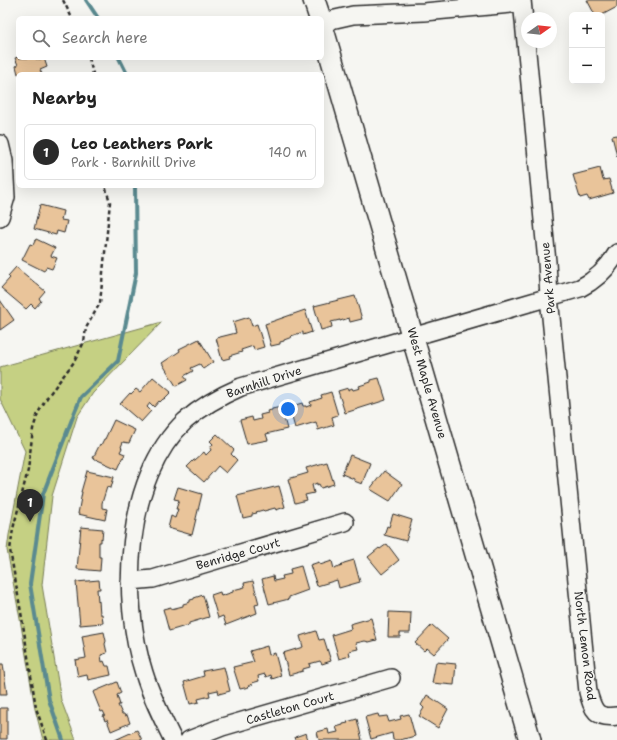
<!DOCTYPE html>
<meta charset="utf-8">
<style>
body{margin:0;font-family:"Shantell Sans",sans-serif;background:#f2f2f2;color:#222}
.controls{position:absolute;right:12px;top:12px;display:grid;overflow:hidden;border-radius:6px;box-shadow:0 4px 16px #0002}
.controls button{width:36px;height:36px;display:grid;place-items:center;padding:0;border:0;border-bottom:1px solid #e0e0e0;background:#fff;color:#222;font:20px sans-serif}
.compass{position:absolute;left:521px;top:12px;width:36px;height:36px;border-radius:50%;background:#fff;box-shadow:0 4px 16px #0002;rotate:75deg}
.you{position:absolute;left:288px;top:409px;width:14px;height:14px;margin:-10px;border:3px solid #fff;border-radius:50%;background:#1a73e8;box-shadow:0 0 0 6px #1a73e833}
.badge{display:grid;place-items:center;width:26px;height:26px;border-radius:50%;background:#2b2b2b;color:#fff;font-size:13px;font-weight:700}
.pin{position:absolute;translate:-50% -33px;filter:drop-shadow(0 1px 2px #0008)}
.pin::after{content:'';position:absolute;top:21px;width:14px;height:12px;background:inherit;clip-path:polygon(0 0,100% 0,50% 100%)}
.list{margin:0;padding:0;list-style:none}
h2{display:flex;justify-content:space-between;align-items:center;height:52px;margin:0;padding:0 16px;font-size:17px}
h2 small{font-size:13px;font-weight:400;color:#767676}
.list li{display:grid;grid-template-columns:26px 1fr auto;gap:12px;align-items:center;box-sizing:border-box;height:56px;margin:0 8px 8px;padding:0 8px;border:1px solid #e0e0e0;border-radius:6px}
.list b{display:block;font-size:15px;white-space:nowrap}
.list p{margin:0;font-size:13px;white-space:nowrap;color:#767676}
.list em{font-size:13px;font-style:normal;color:#767676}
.icon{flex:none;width:22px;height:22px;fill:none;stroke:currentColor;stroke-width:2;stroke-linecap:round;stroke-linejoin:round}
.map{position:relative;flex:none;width:617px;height:740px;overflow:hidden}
.search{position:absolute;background:#fff;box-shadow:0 4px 16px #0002;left:16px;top:16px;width:308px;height:44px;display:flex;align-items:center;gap:10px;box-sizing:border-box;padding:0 14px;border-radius:6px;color:#767676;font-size:15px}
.panel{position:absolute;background:#fff;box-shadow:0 4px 16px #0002;left:16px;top:72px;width:308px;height:116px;border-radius:6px}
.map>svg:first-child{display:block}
.green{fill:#c5d083;stroke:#787e57}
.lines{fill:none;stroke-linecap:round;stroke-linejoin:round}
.stream{stroke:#5a8a90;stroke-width:4}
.building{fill:#e9c49a;stroke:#2b2b2b}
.minor-casing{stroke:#2b2b2b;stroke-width:20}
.major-casing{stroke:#2b2b2b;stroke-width:24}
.path{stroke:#2b2b2b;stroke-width:2.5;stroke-dasharray:4 3;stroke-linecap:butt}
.minor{stroke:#f6f6f2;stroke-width:17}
.major{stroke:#f6f6f2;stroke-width:21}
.labels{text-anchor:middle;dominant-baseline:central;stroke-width:3;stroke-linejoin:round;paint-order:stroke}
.street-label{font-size:12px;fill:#2b2b2b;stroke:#f6f6f2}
</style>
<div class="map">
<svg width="617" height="740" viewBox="0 0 617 740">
<rect width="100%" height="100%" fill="#f6f6f2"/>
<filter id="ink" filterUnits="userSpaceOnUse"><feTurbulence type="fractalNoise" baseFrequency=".025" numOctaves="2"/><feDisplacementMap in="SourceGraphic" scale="8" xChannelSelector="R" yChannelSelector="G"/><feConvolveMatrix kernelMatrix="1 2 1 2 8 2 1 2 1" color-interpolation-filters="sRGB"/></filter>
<g filter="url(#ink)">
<path class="green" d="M162,322L93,393L77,417L52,496L42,585L61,700L76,740H43L35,709L20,619L7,550L9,535L25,451L0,399V367Z"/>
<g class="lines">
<path class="stream" d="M86,0L98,18
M119,58L127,74
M63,740L49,700L30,584L43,494L74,414L81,397L118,361L136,273L135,186"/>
</g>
<path class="building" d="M587,0H617V7L602,15H595Z
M18,57V58H36L37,60L44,58L47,67L40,70L42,74H18L16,66L18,65L15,58Z
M617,135V156L612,136Z
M600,168L603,180L609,179L613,193L589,200L587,196L580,198L573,175Z
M40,205L63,211L61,220L67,221L64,233L57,231L56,235L34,229Z
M36,239L55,248L51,256L57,258L52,269L46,267L44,271L22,260L30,244L33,245Z
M16,267L45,291L39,298L41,301L35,308L31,304L26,309L1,288L10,278L8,276Z
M355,296L362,319L350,322L349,318L340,321V320L331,322L332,327L321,330L314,306Z
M0,300L14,320L0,330Z
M305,310L312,332L303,335V332L291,336L292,337L284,340V341L280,342V344L271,346L265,324Z
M249,317L252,326L257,324L264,347L254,350L253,346L241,350L242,352L229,356L230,358L222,360L216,338L236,333L233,322Z
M199,339L213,362L203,369L200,364L191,368L193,371L184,376L187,380L176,386L162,363L180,351L179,349Z
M153,377L171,392L164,399H163L160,402L159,401L154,407L150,403L147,407L151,411L141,422L120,404L130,393L131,394L136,389L140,392Z
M379,378L386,400L345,413L338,391L348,388V390L352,388L353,390L360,388L359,386L371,382V380Z
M331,392L338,415L332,417L334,425L318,430L316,422L295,428L289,407L302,403L303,406H306V407L311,405L310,402L322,398L321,395Z
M281,407L287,429L266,434L268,440L247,444L240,420L252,417L253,421L261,419L260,415L268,413L267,411L272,410V409Z
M114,420L135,430L129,443L123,442L121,447L122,448L120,452L125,454L118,469L93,458L100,444L101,445L104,439H105Z
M217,434L234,450L231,454L237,460L226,473L218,466L204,482L187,467L194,460H195L204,452L206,455L211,450L210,448L213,444L210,441Z
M350,455L370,463L362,484L354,481V479L342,474Z
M327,462L334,484L321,488L319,484L317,485V483L312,485L314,493L305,495L307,500L295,503L288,479L308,473L306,468Z
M87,471L114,477L111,488L107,487L102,503V508L107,509L105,520L78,514L82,492H81Z
M384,471L402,484L390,501L370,489Z
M279,486L285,507L276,510L275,508L264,511L263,510L256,512L257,513L252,514V516L243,518L237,496Z
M178,487L202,494L192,535L168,528L171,516L175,518L178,509H176L179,500L174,499Z
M393,514L412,520L406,541L384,535L387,526L389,527Z
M81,527L103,529L102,539L101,538V542H99V557H101L100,571L77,569Z
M387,544L399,560L382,574L368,557L379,548L380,549Z
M354,560L360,582L339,588L337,580L317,586L310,565L319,562L320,565L332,561L334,569L342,566L341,565L344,563Z
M301,566L308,590L289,597V599L269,604L262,579L273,576L274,581L283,579L282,576L291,574L290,569Z
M99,580L100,589H97L98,602L99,601L100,614H102L103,623L80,625L76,582Z
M253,581L259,604L255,605L257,613L226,625L223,616L218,618L211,595L220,592L221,596L233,592V590L245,587L244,583Z
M203,595L209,617L189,623V625L169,631L163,609L171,607V609L183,606V604L190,602V600L194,599V598Z
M389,612L411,613L410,633H400V637H388Z
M371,618L377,640L369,642L365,641L356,643L358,649L349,651L350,656L339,659L332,635L351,629L350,624Z
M432,625L448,639L434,654L427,648L424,651L415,643Z
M316,631L319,640L324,639L331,661L322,664L320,661L309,664L310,667L303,669V671L289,675L283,653L303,647L300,636Z
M104,632L106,641L105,644L107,653L101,655L102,662L104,661L106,666H109L111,675L88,680L87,675L78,677L75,660L86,658L82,636Z
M267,646L269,655L275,653L281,676L272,679L271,675L266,677L265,674L258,676L259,681L252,683L253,684L248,686L249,687L240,689L233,667L254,662L250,651Z
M436,662L456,664L454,685L432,683Z
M0,664H3L7,694H0Z
M224,667L230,691L219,694L218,690L209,692L210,696L198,699L199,702L190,704L184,682L204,676L203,671Z
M117,682L121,693L117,695L120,705H118L122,714H124L125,716L127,715L130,723L111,731L107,720L105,721L103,716L105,715L103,711L101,712L93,692Z
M427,695L448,709L438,728L419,716L424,708L421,705Z
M0,708H7V739H0Z
M378,714L379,717L387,716L389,722L401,719L400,716L409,714L415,736L400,740H393L392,733L371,739L365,717Z
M357,719L362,740H319L317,732L328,729L329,734L338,732L336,727L343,725V724L348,723L347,722Z
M137,730L142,740H115Z
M306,733L308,740H296L295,737Z"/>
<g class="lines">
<defs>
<path id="minor" d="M522,0L547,262L549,297L588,692C593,710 596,719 617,716
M322,22L353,15L424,12L522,3
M0,144L4,161L6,197L0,217
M130,581L153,579L345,522
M173,740C162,718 151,696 144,673C120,599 124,478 185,421C202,406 220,396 241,387L580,288C596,280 608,268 617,253
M189,740L222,727L391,678"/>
<path id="major" d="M314,0L320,18
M322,26L530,740"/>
</defs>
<use href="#minor" class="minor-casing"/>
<use href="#major" class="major-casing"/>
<path class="path" d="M63,0L72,18
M89,58L93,74
M47,740L36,708L22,618L10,550L13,529L28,470L33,429L38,413L48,396L74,362L84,342L86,328L100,303L110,202L105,186"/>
<use href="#minor" class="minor"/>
<use href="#major" class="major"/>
</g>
</g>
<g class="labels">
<g class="street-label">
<text transform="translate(548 278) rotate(-95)">Park Avenue</text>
<text transform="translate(264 382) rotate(-18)">Barnhill Drive</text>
<text transform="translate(427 383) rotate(74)">West Maple Avenue</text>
<text transform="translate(238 554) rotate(-16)">Benridge Court</text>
<text transform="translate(585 646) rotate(83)">North Lemon Road</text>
<text transform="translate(290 708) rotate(-16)">Castleton Court</text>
</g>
</g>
</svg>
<div class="controls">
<button>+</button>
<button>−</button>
</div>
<svg class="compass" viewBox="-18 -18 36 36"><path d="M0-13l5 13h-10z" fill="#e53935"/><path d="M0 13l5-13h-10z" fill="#767676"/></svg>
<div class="you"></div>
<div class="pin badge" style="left:30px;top:522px">1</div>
<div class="search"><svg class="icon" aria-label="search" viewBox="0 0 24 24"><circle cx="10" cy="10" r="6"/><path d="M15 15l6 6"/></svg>Search here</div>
<section class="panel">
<h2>Nearby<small></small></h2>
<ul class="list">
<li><span class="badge">1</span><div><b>Leo Leathers Park</b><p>Park · Barnhill Drive</p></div><em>140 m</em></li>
</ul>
</section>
</div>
